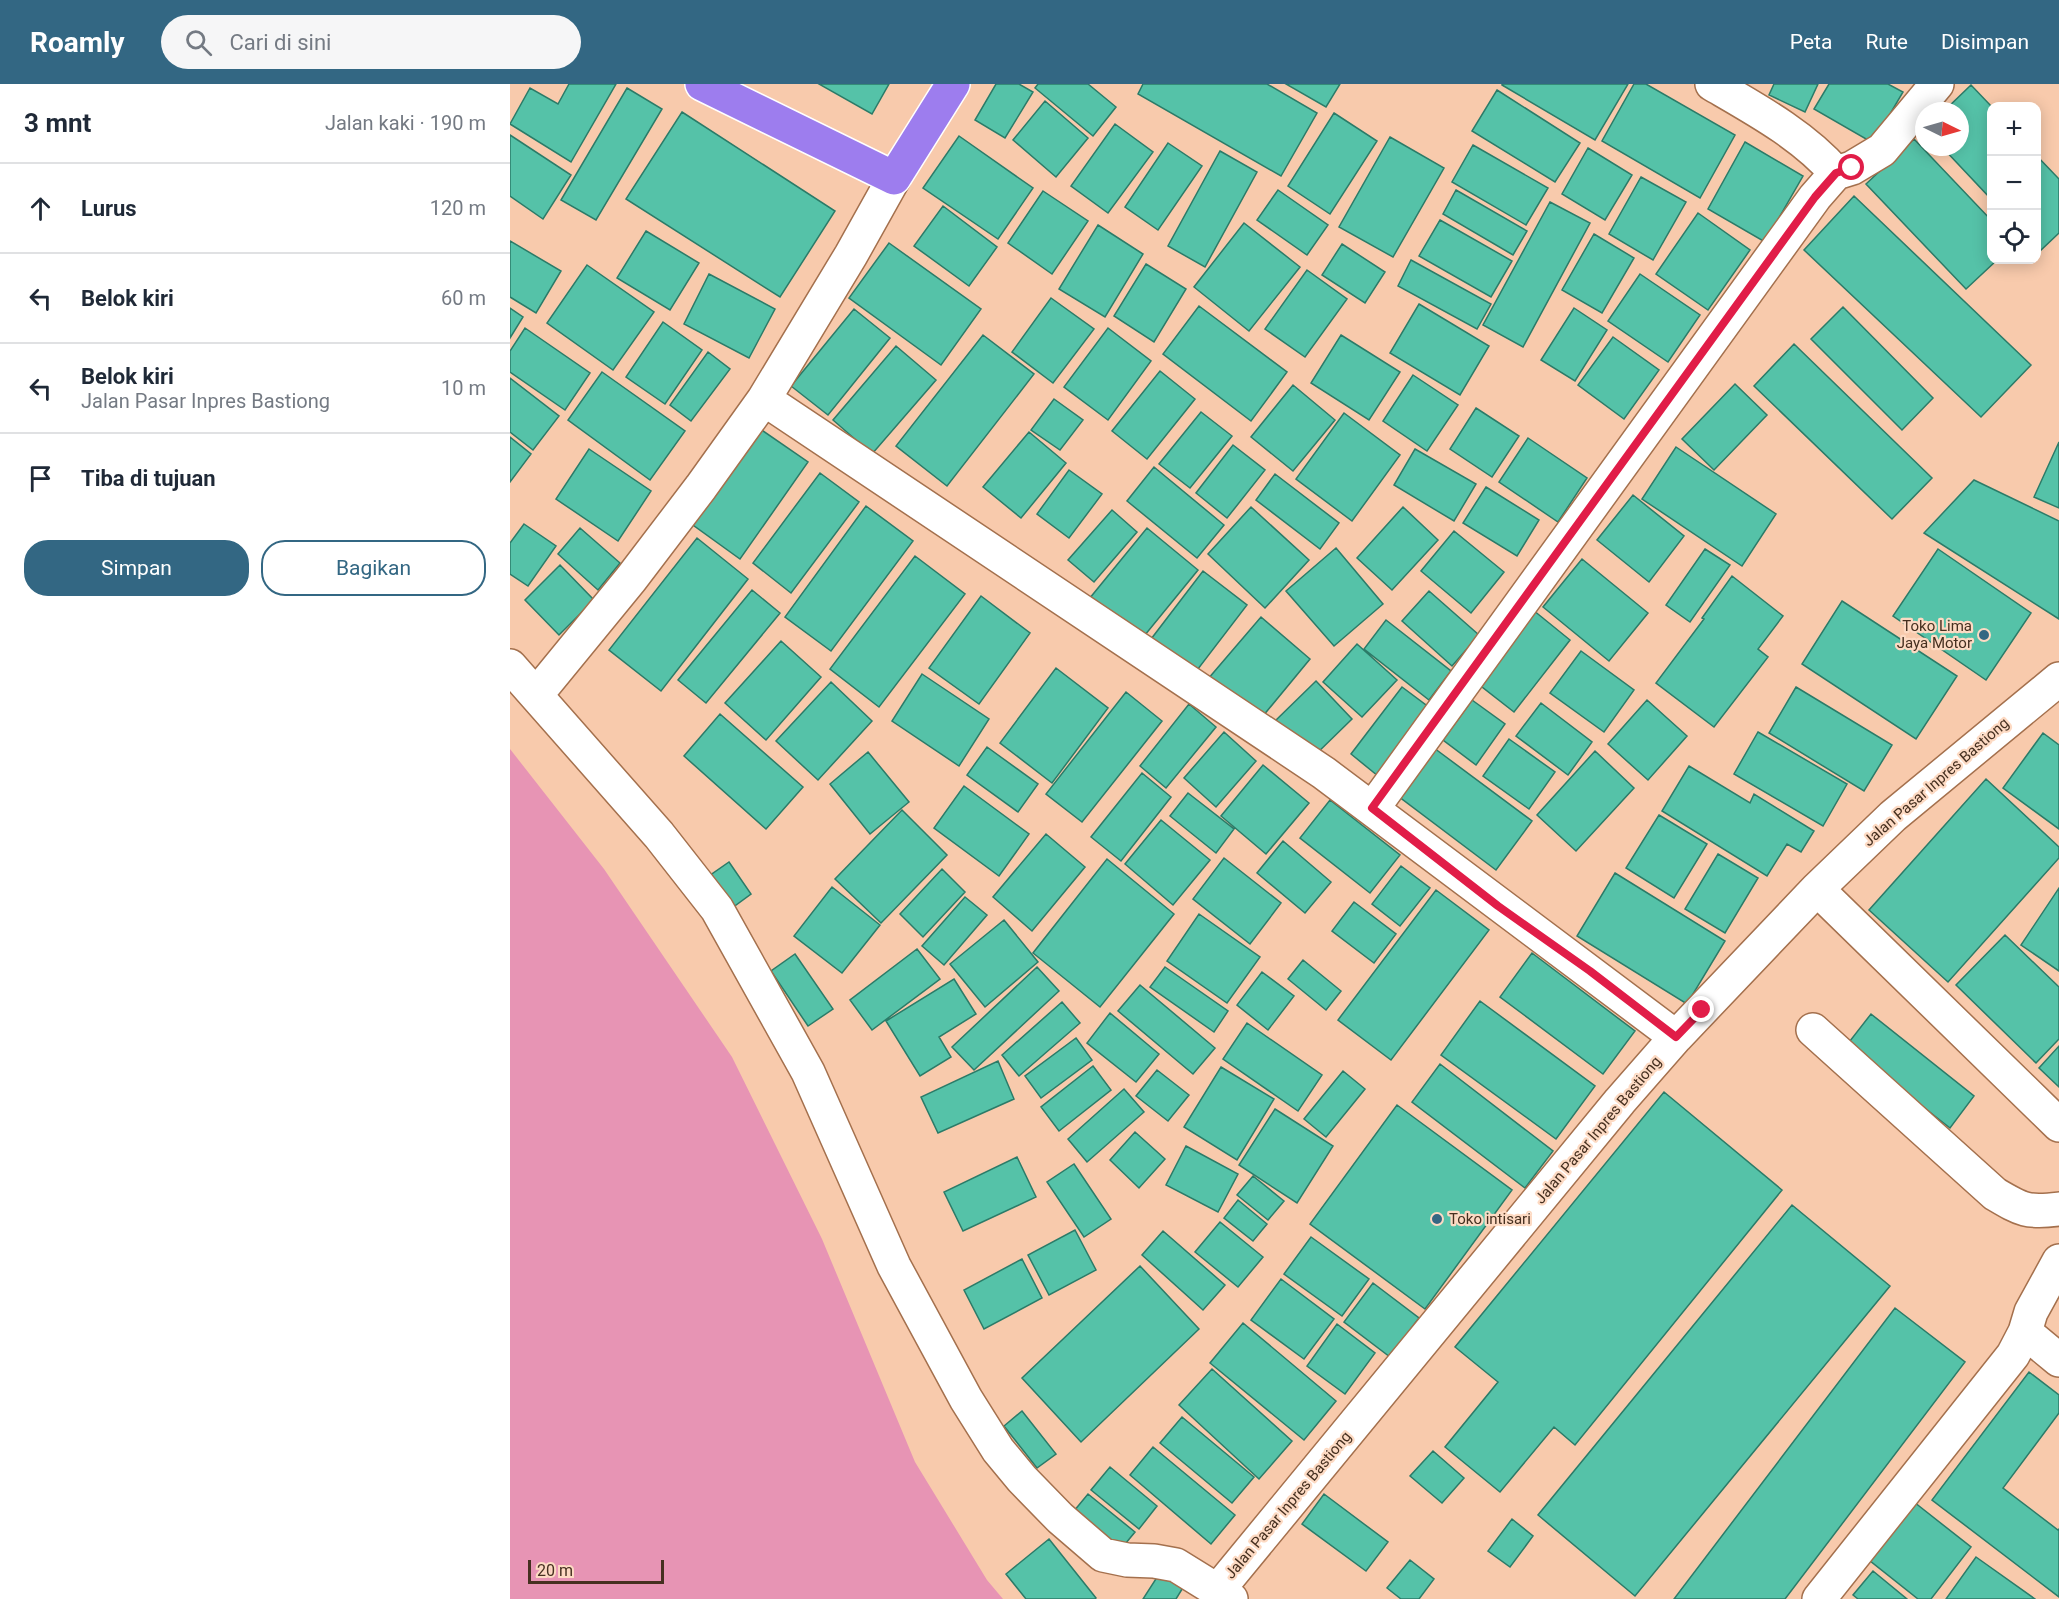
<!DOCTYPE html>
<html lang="id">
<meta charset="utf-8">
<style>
body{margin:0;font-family:Roboto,sans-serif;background:#f6f6f7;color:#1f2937}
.controls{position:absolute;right:18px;top:18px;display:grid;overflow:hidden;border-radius:12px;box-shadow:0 3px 15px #0003}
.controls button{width:54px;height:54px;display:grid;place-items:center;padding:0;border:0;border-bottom:2px solid #e0e1e3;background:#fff;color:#1f2937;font:30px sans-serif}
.compass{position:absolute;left:1405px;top:18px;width:54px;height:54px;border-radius:50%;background:#fff;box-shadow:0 3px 15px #0003;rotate:95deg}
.scale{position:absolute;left:18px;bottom:15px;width:136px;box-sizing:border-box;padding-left:6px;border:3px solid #463020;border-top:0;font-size:16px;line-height:21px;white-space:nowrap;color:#463020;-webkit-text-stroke:4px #fddac3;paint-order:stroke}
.stop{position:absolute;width:18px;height:18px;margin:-14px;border:4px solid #e11d48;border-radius:50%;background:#fff}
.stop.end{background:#e11d48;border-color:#fff;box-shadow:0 2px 6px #0008}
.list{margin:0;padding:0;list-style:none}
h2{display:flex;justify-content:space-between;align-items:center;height:78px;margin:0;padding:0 24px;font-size:26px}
h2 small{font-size:20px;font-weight:400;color:#747a83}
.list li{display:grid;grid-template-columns:39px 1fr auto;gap:18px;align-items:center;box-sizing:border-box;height:90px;padding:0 24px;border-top:2px solid #e0e1e3}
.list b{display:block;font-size:22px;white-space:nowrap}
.list p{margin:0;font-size:20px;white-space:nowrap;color:#747a83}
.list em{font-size:20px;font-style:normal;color:#747a83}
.actions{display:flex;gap:12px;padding:18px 24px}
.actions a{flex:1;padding:14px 0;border:2px solid #336783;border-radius:24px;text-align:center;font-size:21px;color:#336783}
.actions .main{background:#336783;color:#fff}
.icon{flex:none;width:33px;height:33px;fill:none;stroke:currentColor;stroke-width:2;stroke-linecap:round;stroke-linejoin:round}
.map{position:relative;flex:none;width:1549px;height:1515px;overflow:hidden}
header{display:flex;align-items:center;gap:36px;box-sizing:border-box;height:84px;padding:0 30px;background:#336783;color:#fff}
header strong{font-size:28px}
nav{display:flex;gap:33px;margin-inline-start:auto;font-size:21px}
.search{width:420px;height:54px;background:#f6f6f7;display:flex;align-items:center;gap:15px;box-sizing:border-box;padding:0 21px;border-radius:33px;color:#747a83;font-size:22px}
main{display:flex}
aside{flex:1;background:#fff}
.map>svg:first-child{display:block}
.water{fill:#e794b4}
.building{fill:#55c2a8;stroke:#2b7b68;stroke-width:1.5}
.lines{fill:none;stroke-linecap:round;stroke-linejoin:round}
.minor-casing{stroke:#a4704d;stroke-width:36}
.highway-casing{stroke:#fff;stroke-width:36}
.minor{stroke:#fff;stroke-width:33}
.highway{stroke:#9d7dee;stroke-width:33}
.route{stroke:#e11d48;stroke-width:8}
.poi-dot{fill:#336783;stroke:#fddac3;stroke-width:2}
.labels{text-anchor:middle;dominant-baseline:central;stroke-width:4.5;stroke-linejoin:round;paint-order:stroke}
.poi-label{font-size:15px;fill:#463020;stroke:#fddac3;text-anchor:end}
.street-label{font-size:15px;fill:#463020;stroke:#fddac3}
</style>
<header>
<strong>Roamly</strong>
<div class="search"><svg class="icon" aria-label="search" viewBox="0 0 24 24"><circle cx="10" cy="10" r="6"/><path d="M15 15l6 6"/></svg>Cari di sini</div>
<nav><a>Peta</a><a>Rute</a><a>Disimpan</a></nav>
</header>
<main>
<aside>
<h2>3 mnt<small>Jalan kaki · 190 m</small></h2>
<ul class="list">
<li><svg class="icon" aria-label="ahead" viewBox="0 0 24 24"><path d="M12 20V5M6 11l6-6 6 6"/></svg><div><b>Lurus</b></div><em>120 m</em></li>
<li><svg class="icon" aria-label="left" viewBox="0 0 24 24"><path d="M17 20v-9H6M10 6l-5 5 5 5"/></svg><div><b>Belok kiri</b></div><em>60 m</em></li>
<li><svg class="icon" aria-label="left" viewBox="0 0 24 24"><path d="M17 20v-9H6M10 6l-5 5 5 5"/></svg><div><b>Belok kiri</b><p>Jalan Pasar Inpres Bastiong</p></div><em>10 m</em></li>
<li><svg class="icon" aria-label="arrive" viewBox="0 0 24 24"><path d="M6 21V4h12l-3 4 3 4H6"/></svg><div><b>Tiba di tujuan</b></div></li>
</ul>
<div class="actions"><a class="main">Simpan</a><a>Bagikan</a></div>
</aside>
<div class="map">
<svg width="1549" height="1515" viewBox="0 0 1549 1515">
<rect width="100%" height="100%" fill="#f8caac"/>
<path class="water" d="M0,665L94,785L222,973L312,1155L405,1378L477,1496L493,1515H0Z"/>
<path class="building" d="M59,0H106L61,78L0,40L20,4L48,20Z
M309,0H379L362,30Z
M486,0H509L523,8L495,54L465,36Z
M528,0H578L606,23L583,52L525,4Z
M633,0H757L807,29L771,92L628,10Z
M776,0H830L816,23Z
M992,0H1118L1085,56L992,1Z
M1124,0H1136L1225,51L1190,114L1092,57Z
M1264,0H1308L1295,28L1259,11Z
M1319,0H1378L1393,8L1363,59L1304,25Z
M1461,1L1482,23V116L1432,63H1450V27H1434Z
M117,4L152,25L86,136L51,116Z
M987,6L1070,59L1045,98L962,47Z
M535,17L578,54L546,93L503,56Z
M172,28L325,127L270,213L116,115Z
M824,29L867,57L820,130L778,102Z
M605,40L643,68L598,129L561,102Z
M0,51L61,91L33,135L0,112Z
M449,52L523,104L488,155L413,104Z
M880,53L934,84L883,173L829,143Z
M1404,55L1482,137V176H1487L1456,205L1356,100Z
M1235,58L1293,92L1255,158L1198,125Z
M658,59L692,82L648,146L615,123Z
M963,61L1038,104L1016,141L942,98Z
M1078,64L1122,91L1095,136L1052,110Z
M710,67L747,88L695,183L658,162Z
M1526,71L1549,95V149L1530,167L1526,164Z
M1131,93L1176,118L1143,176L1099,150Z
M768,106L818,141L797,171L747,136Z
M946,106L1017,147L1003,171L933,130Z
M533,107L578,137L542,190L498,159Z
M1344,112L1521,281L1471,333L1294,166Z
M1040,118L1080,139L1013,263L973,241Z
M433,122L487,163L459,202L404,162Z
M1188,129L1240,166L1198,226L1146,190Z
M930,136L1002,177L981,213L909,172Z
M734,139L790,183L739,247L684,203Z
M588,141L633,170L595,233L549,205Z
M136,147L189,179L160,226L107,194Z
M1084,150L1124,174L1092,229L1052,206Z
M0,157L51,187L26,229L0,213Z
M379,159L471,225L431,281L339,214Z
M832,160L875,188L855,219L812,191Z
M901,176L981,220L967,245L888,202Z
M636,180L676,205L644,258L604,232Z
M77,181L144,228L103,286L37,239Z
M797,186L837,215L795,273L755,245Z
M199,190L265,225L239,274L174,240Z
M1130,190L1190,231L1158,278L1098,237Z
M541,214L584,245L543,299L502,268Z
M909,220L979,262L950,311L880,269Z
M689,222L777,288L741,337L653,270Z
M1333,223L1423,314L1392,346L1301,255Z
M0,224L13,233L0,254Z
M1064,224L1097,246L1065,297L1031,276Z
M344,225L380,254L318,331L281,302Z
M153,238L192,266L155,320L116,293Z
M15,244L80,289L55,326L0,288V267Z
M598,244L641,277L598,336L554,303Z
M473,251L524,290L437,402L386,362Z
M831,251L890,288L859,336L801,299Z
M1103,253L1149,286L1114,335L1068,301Z
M1284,260L1422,394L1382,435L1244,302Z
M386,262L426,296L362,370L323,336Z
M198,268L220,285L181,337L160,321Z
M650,287L685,315L637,375L602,347Z
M92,288L175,347L140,396L58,336Z
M903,291L948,321L917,367L873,337Z
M0,294L49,332L23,366L0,348Z
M1225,300L1257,331L1204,386L1172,355Z
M783,301L825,336L783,387L741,353Z
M544,315L573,336L550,366L521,346Z
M966,324L1009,352L982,393L940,365Z
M691,328L722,352L680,404L649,380Z
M834,329L890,371L842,437L786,395Z
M243,340L298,378L230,475L176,436Z
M519,348L556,379L511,434L473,403Z
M0,353L21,370L0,398Z
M1018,354L1077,394L1048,438L989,398Z
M1549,358V424L1524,413Z
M723,361L755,386L717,434L686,409Z
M1166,363L1266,430L1232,482L1132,415Z
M79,365L141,407L108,457L46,415Z
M905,365L966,400L944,437L884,401Z
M644,383L714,441L687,474L617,417Z
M559,386L592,410L559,454L527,430Z
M310,389L349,418L281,509L243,479Z
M765,390L829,439L810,465L746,416Z
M1464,396L1549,437V535L1414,449Z
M976,403L1029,436L1007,472L953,439Z
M1123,411L1174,452L1139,498L1087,456Z
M356,422L403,457L321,567L275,533Z
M741,423L799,476L755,524L698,470Z
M893,423L928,456L882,506L847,474Z
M602,426L627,448L584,498L558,476Z
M14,440L46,462L18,502L0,490V459Z
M70,444L110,479L88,506L48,470Z
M637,444L688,486L626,562L575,520Z
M944,447L994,488L961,529L911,487Z
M187,454L238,495L151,607L99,566Z
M826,464L873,520L824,562L776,507Z
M1195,465L1220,481L1180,538L1156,521Z
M1428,465L1521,529L1476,596L1383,532Z
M405,472L455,510L369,623L320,585Z
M1072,475L1138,529L1099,577L1033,523Z
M50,481L84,516L49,551L15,516Z
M693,487L737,521L678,598L635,563Z
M1222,492L1273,532L1248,565L1258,573L1204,643L1146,599L1194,535L1192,534Z
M242,506L270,529L196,619L168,596Z
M919,507L969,551L942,582L892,537Z
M471,512L520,549L469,620L419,584Z
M1332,517L1447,592L1406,655L1292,580Z
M1023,526L1060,556L1004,628L967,599Z
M751,533L800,575L748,638L698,595Z
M876,536L941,587L919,616L854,565Z
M271,557L311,593L256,656L215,619Z
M847,560L887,596L852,633L813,598Z
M1071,567L1124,606L1094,648L1040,609Z
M546,584L598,624L542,699L490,659Z
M412,590L479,635L449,682L382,637Z
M806,597L842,635L799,677L763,639Z
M321,598L362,637L308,696L266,657Z
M892,603L920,624L868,692L841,670Z
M1286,603L1382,661L1354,707L1259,649Z
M616,608L652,637L572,738L536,710Z
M962,616L995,640L966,681L933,656Z
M1137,616L1177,652L1138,696L1098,660Z
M1031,619L1082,658L1058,691L1006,652Z
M679,620L706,643L656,704L630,682Z
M210,630L293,703L256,745L174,672Z
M714,648L746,677L706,723L674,694Z
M1248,648L1337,700L1313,742L1224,690Z
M1533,649L1549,661V745L1493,704Z
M999,655L1045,688L1019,725L973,692Z
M477,663L528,700L508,728L457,691Z
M924,664L1022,737L986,786L888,712Z
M1085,667L1124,704L1066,767L1027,731Z
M358,668L399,718L360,750L320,700Z
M753,681L799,719L756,770L711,732Z
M1179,682L1240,719L1244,710L1304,747L1291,768L1277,760L1257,792L1152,727Z
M632,689L661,713L611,777L581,753Z
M1476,695L1549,763V774L1438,898L1359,826Z
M454,702L519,750L489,792L424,744Z
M678,709L724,745L706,769L660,732Z
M820,716L890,771L860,809L790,754Z
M392,726L437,771L371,839L325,795Z
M1149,731L1197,760L1164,814L1116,784Z
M651,736L700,776L663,821L615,780Z
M536,750L575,783L522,847L483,813Z
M773,757L821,798L795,829L747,789Z
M1208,770L1248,794L1215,849L1175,825Z
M714,774L771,819L740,860L683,815Z
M597,775L664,830L590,923L523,869Z
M219,778L241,810L222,824L199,792Z
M891,782L920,804L890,842L862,820Z
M432,785L455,808L413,853L390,830Z
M1105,789L1215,857L1177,920L1067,852Z
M322,803L370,841L332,889L284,852Z
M1549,804V887L1511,861Z
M926,806L979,846L881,976L828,936Z
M455,813L477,831L434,881L412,862Z
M844,818L886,850L864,879L822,847Z
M689,830L750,873L717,919L657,877Z
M494,836L528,878L475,923L440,880Z
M1495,851L1549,903V955L1526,979L1446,901Z
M407,865L430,895L362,946L340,916Z
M1022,869L1125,947L1093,990L990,913Z
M285,870L323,925L298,942L261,887Z
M793,876L831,907L816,926L778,895Z
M527,883L549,907L464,986L442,963Z
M655,883L718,927L704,948L640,903Z
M752,888L784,912L758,946L727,921Z
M444,895L466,930L429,953L441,973L410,992L376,937Z
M630,901L705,964L683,990L608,927Z
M970,917L1085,1002L1046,1055L931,971Z
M552,918L570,939L509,992L492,971Z
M600,929L649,970L626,998L577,959Z
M1361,930L1464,1012L1440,1044L1336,962Z
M737,939L812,991L788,1027L713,975Z
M566,954L582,976L531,1014L515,992Z
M1549,962V1003L1529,984Z
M488,977L504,1015L428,1049L411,1013Z
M930,980L1043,1067L1015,1104L902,1018Z
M583,982L601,1006L549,1047L531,1023Z
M711,983L764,1015L727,1076L674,1043Z
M647,986L679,1011L658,1037L626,1012Z
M833,987L855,1005L816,1053L794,1035Z
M614,1005L634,1028L577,1078L558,1055Z
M1154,1008L1272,1106L1065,1361L1044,1343L990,1408L935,1363L988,1298L945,1263Z
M887,1021L1002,1106L915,1225L800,1140Z
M765,1025L823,1062L787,1119L729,1081Z
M625,1048L655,1075L629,1104L600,1076Z
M676,1062L728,1090L708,1128L656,1101Z
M507,1073L526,1113L453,1147L434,1108Z
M564,1080L601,1135L574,1153L537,1098Z
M743,1092L774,1117L758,1136L727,1111Z
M728,1116L757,1140L743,1157L714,1134Z
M1282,1121L1380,1202L1125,1512L1028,1431Z
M710,1138L753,1173L728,1203L685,1168Z
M565,1146L586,1186L539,1211L518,1171Z
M653,1147L715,1201L693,1226L632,1171Z
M801,1153L859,1195L832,1232L774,1190Z
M512,1175L532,1214L474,1245L454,1206Z
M630,1182L689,1245L571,1358L512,1294Z
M771,1195L824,1235L794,1275L741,1236Z
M863,1199L909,1234L880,1273L834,1238Z
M1385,1224L1455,1278L1275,1515H1164Z
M733,1239L826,1317L794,1356L700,1279Z
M827,1240L865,1269L835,1310L797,1282Z
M702,1285L782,1357L749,1395L669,1321Z
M1519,1288L1549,1311V1329L1493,1404L1548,1446L1549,1445V1513L1422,1416Z
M512,1327L546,1370L527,1384L494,1342Z
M672,1333L744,1393L722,1419L650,1359Z
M643,1363L725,1431L701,1460L620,1391Z
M923,1367L954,1394L932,1419L900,1392Z
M600,1383L647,1422L629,1445L581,1406Z
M578,1410L625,1448L611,1465L564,1427Z
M814,1410L878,1458L856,1487L792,1440Z
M1404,1418L1461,1463L1421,1515H1408L1359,1476Z
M1002,1435L1023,1452L1000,1483L978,1467Z
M539,1455L586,1514L585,1515H516L496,1490Z
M1466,1473L1525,1515H1436Z
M900,1476L924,1495L909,1515H891L877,1504Z
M651,1487L674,1502L666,1515H633Z
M1363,1487L1397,1515H1348L1343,1511Z"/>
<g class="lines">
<defs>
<path id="minor" d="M1326,89L1342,84L1372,66L1427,0
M254,315L814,689L1166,953
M0,582L149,751L207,825L298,988L384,1182L456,1315L488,1366L512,1395L550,1434L593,1471L617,1476L644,1477L666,1481L721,1515
M26,611L121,495L191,403L254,315L341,171L384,94
M863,724L1305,113L1326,89C1293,51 1245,25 1202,0
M1307,805L1549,1041
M1303,946L1485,1110C1512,1126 1517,1129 1549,1125
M1515,1248L1549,1276
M708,1506L1110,1017L1166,953L1307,805L1383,732L1549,595
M1309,1515L1503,1271L1515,1248L1521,1228L1549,1177"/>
<path id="highway" d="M192,0L384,94L443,0"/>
</defs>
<use href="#minor" class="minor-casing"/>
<use href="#highway" class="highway-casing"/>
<use href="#minor" class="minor"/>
<use href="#highway" class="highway"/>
</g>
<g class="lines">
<path class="route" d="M1192,926L1166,953L1080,887L988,822L862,724L1305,113L1326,89L1342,84"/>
</g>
<g class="poi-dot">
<circle cx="1474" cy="551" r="6"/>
<circle cx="927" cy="1135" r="6"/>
</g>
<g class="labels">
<g class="poi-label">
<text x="1462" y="542">Toko Lima<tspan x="1462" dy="17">Jaya Motor</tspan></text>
<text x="939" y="1135" text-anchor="start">Toko intisari</text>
</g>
<g class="street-label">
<text transform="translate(1426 698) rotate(-41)">Jalan Pasar Inpres Bastiong</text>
<text transform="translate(1088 1046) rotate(-50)">Jalan Pasar Inpres Bastiong</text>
<text transform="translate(778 1421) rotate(-50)">Jalan Pasar Inpres Bastiong</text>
</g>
</g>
</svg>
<div class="controls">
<button>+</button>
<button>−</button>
<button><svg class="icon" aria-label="locate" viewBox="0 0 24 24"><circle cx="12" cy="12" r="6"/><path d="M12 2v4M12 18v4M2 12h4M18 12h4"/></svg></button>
</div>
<svg class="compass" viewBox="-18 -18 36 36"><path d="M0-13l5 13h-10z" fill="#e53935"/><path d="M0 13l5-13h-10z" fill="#747a83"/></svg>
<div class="scale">20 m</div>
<div class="stop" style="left:1342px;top:84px"></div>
<div class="stop end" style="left:1192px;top:926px"></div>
</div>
</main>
